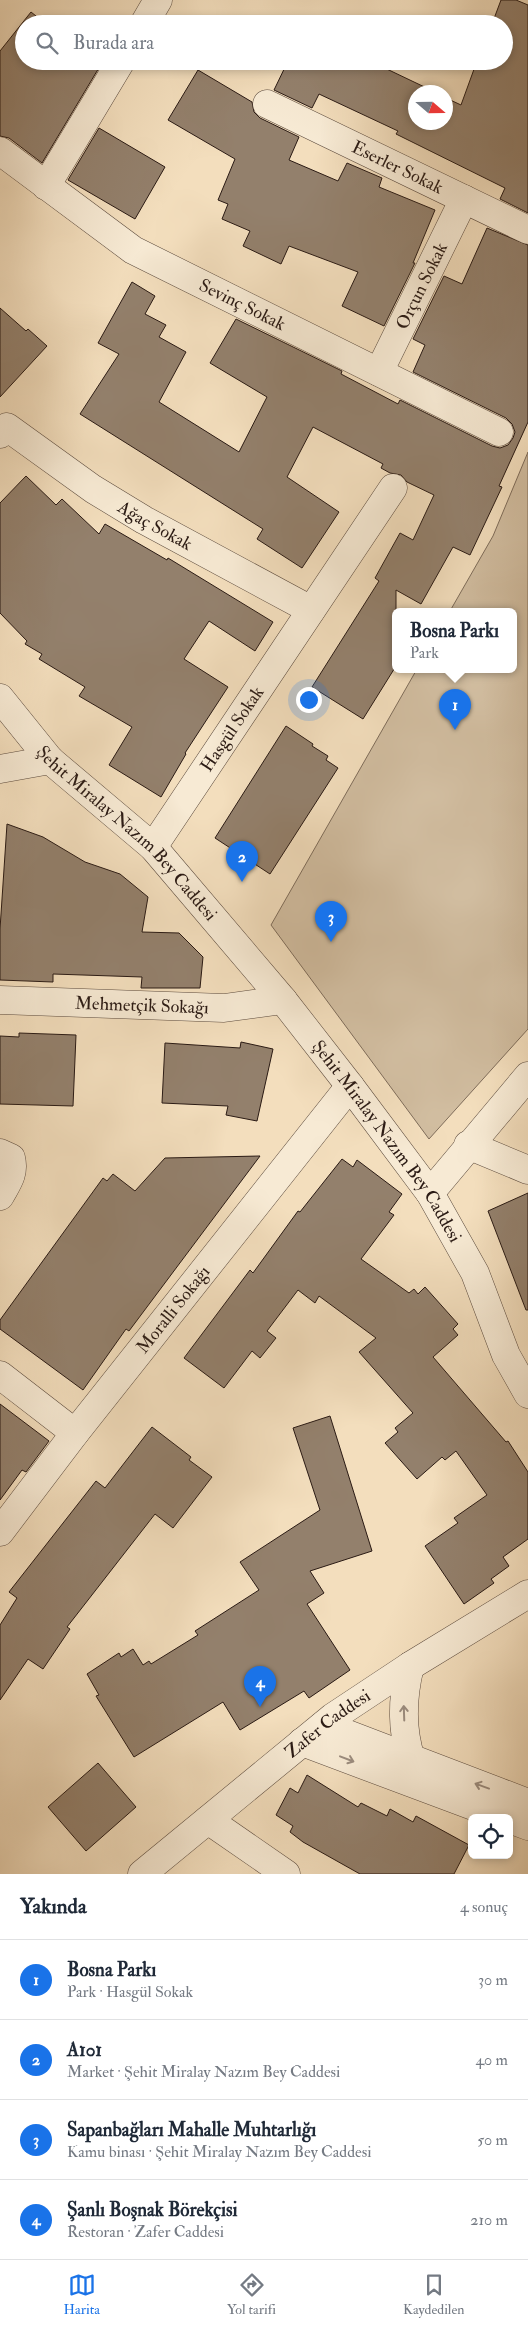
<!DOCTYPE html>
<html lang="tr">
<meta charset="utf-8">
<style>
body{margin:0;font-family:"IM FELL Double Pica",serif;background:#f6f6f7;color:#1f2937}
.controls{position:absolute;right:15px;bottom:15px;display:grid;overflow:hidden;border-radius:8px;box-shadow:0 2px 8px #0003}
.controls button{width:45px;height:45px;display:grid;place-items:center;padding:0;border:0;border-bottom:1px solid #e0e1e3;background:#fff;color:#1f2937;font:25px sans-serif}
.compass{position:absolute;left:408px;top:85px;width:45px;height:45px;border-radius:50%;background:#fff;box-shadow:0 2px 8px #0003;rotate:110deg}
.you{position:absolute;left:308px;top:699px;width:18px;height:18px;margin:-12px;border:4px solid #fff;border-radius:50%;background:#1a73e8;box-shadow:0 0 0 8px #1a73e833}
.badge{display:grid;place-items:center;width:32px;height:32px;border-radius:50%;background:#1a73e8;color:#fff;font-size:16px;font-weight:700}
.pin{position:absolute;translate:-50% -41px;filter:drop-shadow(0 1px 2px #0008)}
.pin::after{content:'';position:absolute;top:26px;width:18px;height:15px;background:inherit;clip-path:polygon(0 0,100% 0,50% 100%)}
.popup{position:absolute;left:392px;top:608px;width:125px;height:65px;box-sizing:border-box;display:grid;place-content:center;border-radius:8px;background:#fff;filter:drop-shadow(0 1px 4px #0005);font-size:16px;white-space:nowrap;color:#747a83}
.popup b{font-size:19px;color:#1f2937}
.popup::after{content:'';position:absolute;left:50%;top:100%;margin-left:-10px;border:10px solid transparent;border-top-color:#fff}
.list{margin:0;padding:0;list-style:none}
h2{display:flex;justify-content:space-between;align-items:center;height:65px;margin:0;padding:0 20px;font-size:21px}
h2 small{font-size:16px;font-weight:400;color:#747a83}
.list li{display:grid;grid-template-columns:32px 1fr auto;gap:15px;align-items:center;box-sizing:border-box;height:80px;padding:0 20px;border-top:1px solid #e0e1e3}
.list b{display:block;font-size:19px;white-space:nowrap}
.list p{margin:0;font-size:16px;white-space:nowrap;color:#747a83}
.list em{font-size:16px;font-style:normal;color:#747a83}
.icon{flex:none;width:28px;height:28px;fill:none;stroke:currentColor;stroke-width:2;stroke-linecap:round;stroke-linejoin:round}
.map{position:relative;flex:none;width:528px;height:1874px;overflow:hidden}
.search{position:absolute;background:#fff;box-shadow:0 2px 8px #0003;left:15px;right:15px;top:15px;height:55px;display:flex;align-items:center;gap:12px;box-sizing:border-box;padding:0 18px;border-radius:28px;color:#747a83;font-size:19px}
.sheet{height:385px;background:#fff}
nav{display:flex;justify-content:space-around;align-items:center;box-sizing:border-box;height:70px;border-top:1px solid #e0e1e3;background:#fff;font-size:14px;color:#747a83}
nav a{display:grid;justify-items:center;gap:2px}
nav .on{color:#1a73e8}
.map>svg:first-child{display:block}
.green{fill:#d1bda0;stroke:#7e6c5a}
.building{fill:#93806c;stroke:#2a1a14}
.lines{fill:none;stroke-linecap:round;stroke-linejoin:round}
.minor-casing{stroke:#5c4b3e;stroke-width:29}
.minor{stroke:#f7ead4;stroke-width:28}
.oneway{stroke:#9b8c7e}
.labels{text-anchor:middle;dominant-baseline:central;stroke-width:4;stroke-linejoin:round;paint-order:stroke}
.street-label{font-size:18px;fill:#2a1a14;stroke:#f7ead4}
</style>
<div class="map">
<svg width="528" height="1874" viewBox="0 0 528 1874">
<rect width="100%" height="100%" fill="#f3debd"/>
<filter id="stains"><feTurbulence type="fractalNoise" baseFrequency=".004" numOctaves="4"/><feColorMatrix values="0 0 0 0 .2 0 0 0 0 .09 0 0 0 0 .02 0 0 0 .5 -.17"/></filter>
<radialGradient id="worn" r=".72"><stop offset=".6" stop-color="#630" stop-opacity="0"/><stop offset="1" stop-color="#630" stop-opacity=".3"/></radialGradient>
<path class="green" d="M528,452V1029L429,1139L271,925L417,669H514V611H450L493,536Z"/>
<path class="building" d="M501,0H516L528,5V213L500,199L505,188L396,134L398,131L319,94L312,108L274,90L288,61H370L435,92H416V122H446V98L461,105L477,61H504V24H492Z
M31,12L46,24H24V61H94L100,66L42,163L9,138L0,136V51Z
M198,70L252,102L254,112L260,118L299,137L289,160L338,181L347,163L382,178L379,187L435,210L413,263H415L384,326L342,306L358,272L289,246L281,264L243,246L250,231L222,219L228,204L218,200L235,159L168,120Z
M99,128L165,167L135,219L68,180Z
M487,228L528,245V422L499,486L502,487L470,555L453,547L421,604L396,590V666L363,719L312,687L379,581L375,578L400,533L413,540L434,495L407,482L401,475L390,473L381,468L383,464L313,427L287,477L339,512L302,568L257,539L263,529L80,414L119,354L98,343L132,282L155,296L145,314L166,325L159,337L186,352L159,402L239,452L267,397L210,363L236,319L342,371L341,374L398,404L400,400L492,446L500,448L508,445L513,438L515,432L512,424L506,418L413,372L425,345L413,339L444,276L462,284Z
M0,308L26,331L28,329L47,346L0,397Z
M26,476L56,505L62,499L99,534L105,524L167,560L168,558L273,622L255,651L209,621L184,659L228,687L185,753L186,754L161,797L109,765L132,727L79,696L85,687L39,659L42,654L25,644L27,641L0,613V503Z
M286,726L313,744L312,746L328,756L326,760L338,768L270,874L215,838Z
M7,824L43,837L85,862L120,874L148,897L142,932L179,933L203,957L200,988H141L142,977L53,974V982L0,980V929Z
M19,1033L76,1035L73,1106L0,1104V1036L19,1037Z
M241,1042L273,1049L257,1121L226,1115L228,1106L162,1103L165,1043L240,1048Z
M260,1156L129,1331L126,1329L83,1390L0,1329V1320L103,1178L107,1181L113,1174L135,1191L165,1158Z
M342,1159L353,1167L357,1160L402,1194L389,1212L394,1215L361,1259L409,1293L414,1289L418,1294L425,1287L458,1324L453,1329L458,1335L433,1357L506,1442L508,1441L528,1472V1539L503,1557L509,1566L491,1579L494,1583L464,1604L425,1546L458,1523L454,1518L487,1495L456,1451L445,1460L442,1457L417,1479L385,1443L398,1432L395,1428L413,1413L359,1352L376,1338L319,1296L315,1303L298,1290L267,1331L276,1338L260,1358L252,1351L224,1388L184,1358L250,1270L253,1273L298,1211L300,1212Z
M528,1193V1310H526L488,1211Z
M0,1404L49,1441L26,1472L22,1470L0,1500Z
M330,1416L372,1551L310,1571L324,1593L307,1604L350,1670L309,1698L304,1691L240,1730L223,1702L134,1757L96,1696L99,1695L87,1674L119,1653L121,1657L133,1649L143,1665L149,1661L151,1664L198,1635L195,1631L259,1590L240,1562L320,1510L293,1428Z
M152,1427L191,1457L189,1460L212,1477L173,1528L155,1514L67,1627L70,1629L43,1669L28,1659L0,1700V1625L17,1598L9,1592L96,1481L105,1488Z
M98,1763L136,1807L86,1851L48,1807Z
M307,1775L358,1807L361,1803L387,1816L390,1809L413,1822L416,1816L469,1845L454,1874H360L303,1842L290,1832L293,1826L276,1815L290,1788L298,1793Z"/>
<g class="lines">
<defs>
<g id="minor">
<path d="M144,24L158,0"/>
<path id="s1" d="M267,104L528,230"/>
<path id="s2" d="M0,151L133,250L499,432"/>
<path d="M46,186L121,61"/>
<path id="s3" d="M379,372L464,199"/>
<path id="s4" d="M0,434L7,427L93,489L144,520L311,610"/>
<path id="s5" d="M0,698L50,760L153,847L283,1000L350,1086L430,1193L475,1273L506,1355L528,1394"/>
<path d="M0,769L50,760"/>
<path id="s6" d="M153,847L393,488"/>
<path id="s7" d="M0,1000L224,1008L283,1000"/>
<path d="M468,1145L528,1170"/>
<path d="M0,1153L11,1158C15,1174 7,1183 0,1196"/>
<path d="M430,1193L528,1076"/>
<path d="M0,1375L75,1433"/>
<path id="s8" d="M0,1532L75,1433L350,1086"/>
<path d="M410,1666C402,1698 401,1728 411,1759"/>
<path d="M324,1725L528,1803"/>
<path d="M302,1742L505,1818"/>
<path d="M509,1819L528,1826"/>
<path d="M208,1820L286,1874"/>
<path id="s9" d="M142,1874L333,1717L410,1666L528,1594"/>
</g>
</defs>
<use href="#minor" class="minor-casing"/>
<use href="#minor" class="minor"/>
</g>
<defs><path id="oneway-shaft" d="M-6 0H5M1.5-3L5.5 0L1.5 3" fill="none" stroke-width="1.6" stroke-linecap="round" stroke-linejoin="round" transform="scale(1.25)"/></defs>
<g class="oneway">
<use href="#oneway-shaft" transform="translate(404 1713) rotate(-92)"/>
<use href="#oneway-shaft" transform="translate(347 1759) rotate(21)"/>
<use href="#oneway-shaft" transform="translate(482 1786) rotate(-160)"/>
</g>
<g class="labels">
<g class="street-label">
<text stroke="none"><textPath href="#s1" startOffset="145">Eserler Sokak</textPath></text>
<text stroke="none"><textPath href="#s3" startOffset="96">Orçun Sokak</textPath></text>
<text stroke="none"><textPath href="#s2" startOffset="288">Sevinç Sokak</textPath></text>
<text stroke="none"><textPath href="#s4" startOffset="188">Ağaç Sokak</textPath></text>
<text stroke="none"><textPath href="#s6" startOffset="142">Hasgül Sokak</textPath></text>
<text stroke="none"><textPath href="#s5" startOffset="186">Şehit Miralay Nazım Bey Caddesi</textPath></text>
<text stroke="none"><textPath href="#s7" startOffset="142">Mehmetçik Sokağı</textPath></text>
<text stroke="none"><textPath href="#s5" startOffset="591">Şehit Miralay Nazım Bey Caddesi</textPath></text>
<text stroke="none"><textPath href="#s8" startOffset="282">Moralli Sokağı</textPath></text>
<text stroke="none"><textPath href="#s9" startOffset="239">Zafer Caddesi</textPath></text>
</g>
</g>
<rect width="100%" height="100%" filter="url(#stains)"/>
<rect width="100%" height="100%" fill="url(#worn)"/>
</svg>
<div class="controls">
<button><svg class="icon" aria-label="locate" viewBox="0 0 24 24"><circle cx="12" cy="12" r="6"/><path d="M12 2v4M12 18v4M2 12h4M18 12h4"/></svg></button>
</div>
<svg class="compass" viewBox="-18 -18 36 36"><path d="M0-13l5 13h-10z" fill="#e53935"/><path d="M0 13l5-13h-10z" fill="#747a83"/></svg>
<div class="you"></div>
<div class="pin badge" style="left:455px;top:730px">1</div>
<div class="popup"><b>Bosna Parkı</b>Park</div>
<div class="pin badge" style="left:242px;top:882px">2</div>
<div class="pin badge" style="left:331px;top:942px">3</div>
<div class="pin badge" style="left:260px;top:1707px">4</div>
<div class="search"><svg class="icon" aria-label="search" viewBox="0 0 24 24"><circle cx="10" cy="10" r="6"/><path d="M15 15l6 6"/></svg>Burada ara</div>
</div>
<section class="sheet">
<h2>Yakında<small>4 sonuç</small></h2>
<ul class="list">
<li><span class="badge">1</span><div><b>Bosna Parkı</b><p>Park · Hasgül Sokak</p></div><em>30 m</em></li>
<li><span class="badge">2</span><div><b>A101</b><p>Market · Şehit Miralay Nazım Bey Caddesi</p></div><em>40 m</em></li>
<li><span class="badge">3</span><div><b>Sapanbağları Mahalle Muhtarlığı</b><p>Kamu binası · Şehit Miralay Nazım Bey Caddesi</p></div><em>50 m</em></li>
<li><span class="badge">4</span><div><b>Şanlı Boşnak Börekçisi</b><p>Restoran · Zafer Caddesi</p></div><em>210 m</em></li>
</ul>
</section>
<nav>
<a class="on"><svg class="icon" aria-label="map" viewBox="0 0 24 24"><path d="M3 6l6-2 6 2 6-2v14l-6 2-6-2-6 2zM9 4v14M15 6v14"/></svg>Harita</a>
<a><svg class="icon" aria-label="directions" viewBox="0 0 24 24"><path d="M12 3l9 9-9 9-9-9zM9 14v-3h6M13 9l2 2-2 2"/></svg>Yol tarifi</a>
<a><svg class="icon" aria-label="saved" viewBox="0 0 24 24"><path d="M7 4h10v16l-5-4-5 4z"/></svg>Kaydedilen</a>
</nav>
